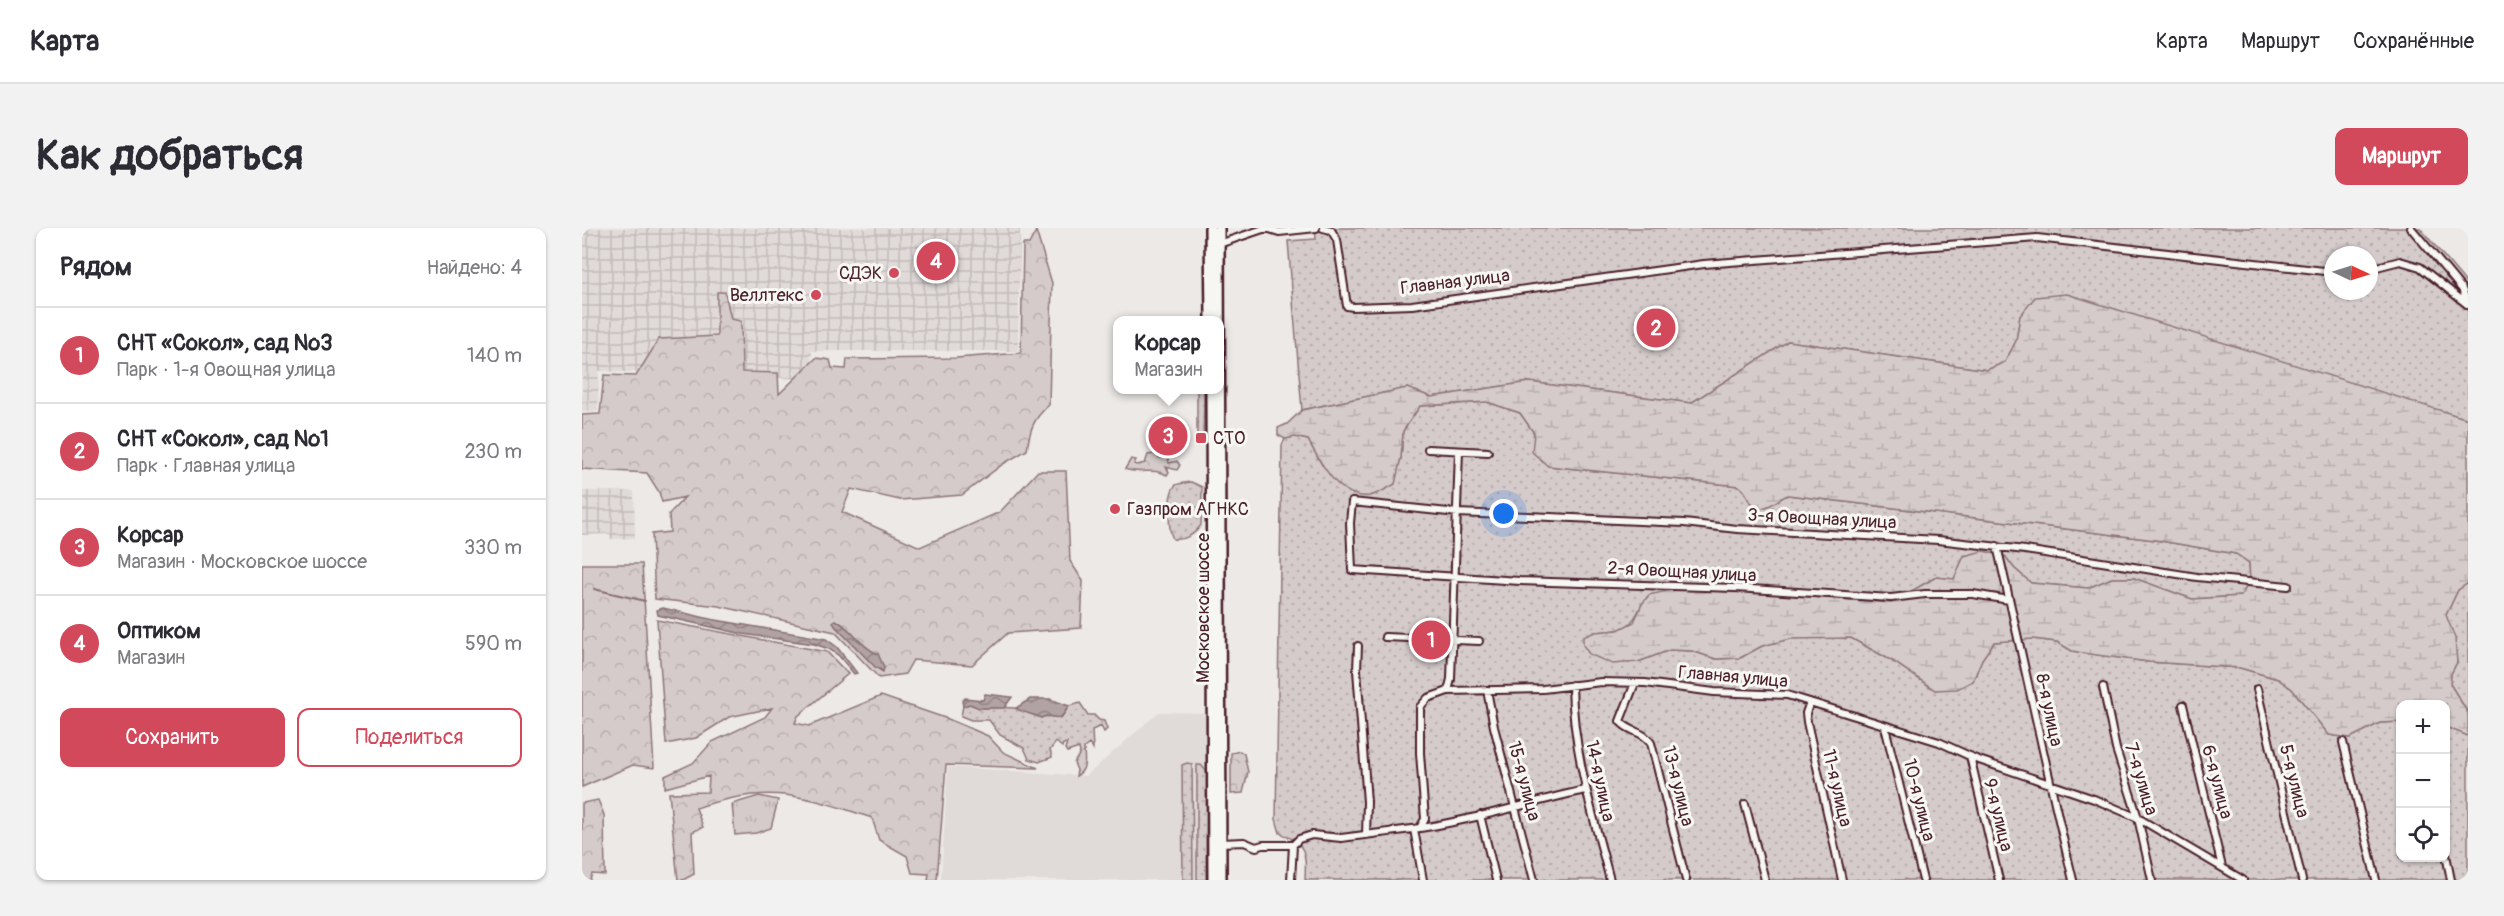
<!DOCTYPE html>
<html lang="ru">
<meta charset="utf-8">
<style>
body{margin:0;font-family:Pangolin,sans-serif;background:#f2f2f3;color:#2b2b33}
.controls{position:absolute;right:18px;bottom:18px;display:grid;overflow:hidden;border-radius:12px;box-shadow:0 2px 4px #0004}
.controls button{width:54px;height:54px;display:grid;place-items:center;padding:0;border:0;border-bottom:2px solid #e1e1e2;background:#fff;color:#2b2b33;font:30px sans-serif}
.compass{position:absolute;left:1742px;top:18px;width:54px;height:54px;border-radius:50%;background:#fff;box-shadow:0 2px 4px #0004;rotate:94deg}
.you{position:absolute;left:922px;top:286px;width:21px;height:21px;margin:-15px;border:4px solid #fff;border-radius:50%;background:#1a73e8;box-shadow:0 0 0 9px #1a73e833}
.badge{display:grid;place-items:center;width:39px;height:39px;border-radius:50%;background:#d1495b;color:#fff;font-size:20px;font-weight:700}
.pin{position:absolute;translate:-50% -50%;border:3px solid #fff;box-shadow:0 2px 6px #0006}
.popup{position:absolute;left:531px;top:88px;width:111px;height:78px;box-sizing:border-box;display:grid;place-content:center;border-radius:12px;background:#fff;filter:drop-shadow(0 2px 4px #0005);font-size:20px;white-space:nowrap;color:#7c7c81}
.popup b{font-size:22px;color:#2b2b33}
.popup::after{content:'';position:absolute;left:50%;top:100%;margin-left:-12px;border:12px solid transparent;border-top-color:#fff}
.list{margin:0;padding:0;list-style:none}
h2{display:flex;justify-content:space-between;align-items:center;height:78px;margin:0;padding:0 24px;font-size:26px}
h2 small{font-size:20px;font-weight:400;color:#7c7c81}
.list li{display:grid;grid-template-columns:39px 1fr auto;gap:18px;align-items:center;box-sizing:border-box;height:96px;padding:0 24px;border-top:2px solid #e1e1e2}
.list b{display:block;font-size:22px;white-space:nowrap}
.list p{margin:0;font-size:20px;white-space:nowrap;color:#7c7c81}
.list em{font-size:20px;font-style:normal;color:#7c7c81}
.actions{display:flex;gap:12px;padding:18px 24px}
.actions a{flex:1;padding:14px 0;border:2px solid #d1495b;border-radius:12px;text-align:center;font-size:21px;color:#d1495b}
.actions .main{background:#d1495b;color:#fff}
.icon{flex:none;width:33px;height:33px;fill:none;stroke:currentColor;stroke-width:2;stroke-linecap:round;stroke-linejoin:round}
.map{position:relative;flex:none;width:1886px;height:652px;overflow:hidden;border-radius:12px}
header{display:flex;align-items:center;gap:36px;box-sizing:border-box;height:84px;padding:0 30px;background:#fff;border-bottom:2px solid #e1e1e2}
header strong{font-size:28px}
nav{display:flex;gap:33px;margin-inline-start:auto;font-size:21px}
.intro{display:flex;align-items:center;justify-content:space-between;box-sizing:border-box;height:144px;padding:0 36px}
h1{margin:0;font-size:42px}
.button{padding:15px 27px;border-radius:12px;background:#d1495b;color:#fff;font-size:21px;font-weight:700}
main{display:flex;gap:36px;padding:0 36px}
aside{flex:1;background:#fff;border-radius:12px;box-shadow:0 2px 4px #0004}
.map>svg:first-child{display:block}
.built{fill:#e0dad8}
.industrial{fill:url(#industrial-grid)}
.grass{fill:url(#grass-dots);stroke:#8f757a;stroke-width:1.5;fill-rule:evenodd}
.forest{fill:url(#forest-crowns);stroke:#8f757a;stroke-width:1.5}
.wetland{fill:url(#wetland-marsh);stroke:#8f757a;stroke-width:1.5}
.park{fill:url(#park-tufts);stroke:#8f757a;stroke-width:1.5}
.water{fill:url(#water-waves);stroke:#886e73;stroke-width:1.5}
.lines{fill:none;stroke-linecap:round;stroke-linejoin:round}
.stream{stroke:#886e73;stroke-width:2}
.street-casing{stroke:#4a1f2b;stroke-width:10}
.primary-casing{stroke:#4a1f2b;stroke-width:14}
.street{stroke:#f6f6f2;stroke-width:6}
.primary{stroke:#f6f6f2;stroke-width:9}
.poi-dot{fill:#d1495b;stroke:#f6f6f2;stroke-width:2}
.labels{text-anchor:middle;dominant-baseline:central;stroke-width:6;stroke-linejoin:round;paint-order:stroke}
.poi-label{font-size:18px;fill:#4a1f2b;stroke:#f6f6f2;text-anchor:end}
.street-label{font-size:18px;fill:#4a1f2b;stroke:#f6f6f2}
</style>
<header>
<strong>Карта</strong>
<nav><a>Карта</a><a>Маршрут</a><a>Сохранённые</a></nav>
</header>
<div class="intro"><h1>Как добраться</h1><a class="button">Маршрут</a></div>
<main>
<aside>
<h2>Рядом<small>Найдено: 4</small></h2>
<ul class="list">
<li><span class="badge">1</span><div><b>СНТ «Сокол», сад №3</b><p>Парк · 1-я Овощная улица</p></div><em>140 m</em></li>
<li><span class="badge">2</span><div><b>СНТ «Сокол», сад №1</b><p>Парк · Главная улица</p></div><em>230 m</em></li>
<li><span class="badge">3</span><div><b>Корсар</b><p>Магазин · Московское шоссе</p></div><em>330 m</em></li>
<li><span class="badge">4</span><div><b>Оптиком</b><p>Магазин</p></div><em>590 m</em></li>
</ul>
<div class="actions"><a class="main">Сохранить</a><a>Поделиться</a></div>
</aside>
<div class="map">
<svg width="1886" height="652" viewBox="0 0 1886 652">
<defs>
<pattern id="industrial-grid" width="8" height="8" patternUnits="userSpaceOnUse" patternTransform="scale(1.5)"><rect width="8" height="8" fill="#e0dad8"/><path d="M0 4h8M4 0v8" fill="none" stroke="#c2bbba"/></pattern>
<pattern id="grass-dots" width="8" height="8" patternUnits="userSpaceOnUse" patternTransform="scale(1.5)"><rect width="8" height="8" fill="#d4cbca"/><path d="M2 2h.1M6 6h.1" fill="none" stroke="#b8aeae" stroke-width="1.8" stroke-linecap="round"/></pattern>
<pattern id="forest-crowns" width="20" height="18" patternUnits="userSpaceOnUse" patternTransform="scale(1.5)"><rect width="20" height="18" fill="#d4cbca"/><path d="M2 6a3 3 0 1 1 6 0M12 15a3 3 0 1 1 6 0" fill="none" stroke="#b8aeae"/></pattern>
<pattern id="wetland-marsh" width="20" height="14" patternUnits="userSpaceOnUse" patternTransform="scale(1.5)"><rect width="20" height="14" fill="#d4cbca"/><path d="M1 5h8M5 5V1M11 12h8M15 12V8" fill="none" stroke="#b8aeae"/></pattern>
<pattern id="park-tufts" width="24" height="20" patternUnits="userSpaceOnUse" patternTransform="scale(1.5)"><rect width="24" height="20" fill="#d4cbca"/><path d="M3 7l-1-3M5 7V3M7 7l1-3M15 17l-1-3M17 17v-4M19 17l1-3" fill="none" stroke="#b8aeae"/></pattern>
<pattern id="water-waves" width="16" height="10" patternUnits="userSpaceOnUse" patternTransform="scale(1.5)"><rect width="16" height="10" fill="#b1a2a3"/><path d="M0 5q4-4 8 0t8 0" fill="none" stroke="#928385"/></pattern>
</defs>
<rect width="100%" height="100%" fill="#ece9e6"/>
<filter id="ink" filterUnits="userSpaceOnUse"><feTurbulence type="fractalNoise" baseFrequency=".0167" numOctaves="2"/><feDisplacementMap in="SourceGraphic" scale="12" xChannelSelector="R" yChannelSelector="G"/><feConvolveMatrix kernelMatrix="1 2 1 2 8 2 1 2 1" color-interpolation-filters="sRGB"/></filter>
<g filter="url(#ink)">
<path class="built" d="M577,484L625,485L628,652H359L366,539L504,548Z"/>
<path class="industrial" d="M0,0H438L436,123H230L228,151L17,143L16,183H0Z
M0,263H52L53,310L28,311V306L0,307Z"/>
<path class="grass" d="M733,0H1838L1886,57V191L1842,178L1438,88L1434,113L1423,134L1405,142L1206,113L1109,175L947,154L849,169L825,160L720,182L706,13L734,11ZM1751,27H1787V63H1751Z
M615,162H622L621,215H616L615,210Z
M905,174L938,185L952,205L966,238L1157,258C1164,263 1164,267 1168,273C1180,290 1195,270 1206,267L1573,312L1654,326L1667,335L1668,352L1659,368L1610,371L1552,350H1530L1506,360L1449,355L1432,340L1423,328H1382L1372,351L1354,349L1309,375L1103,359L1060,376C1048,403 1041,402 1013,404L1056,434L1088,422L1110,423L1134,431L1158,430L1180,418L1209,410H1269L1312,434L1353,462L1391,453L1400,431L1412,414L1451,411L1475,414L1490,423L1567,434L1658,440L1696,451L1710,461L1747,507L1768,510L1798,495L1818,494V630H1864V499L1886,508V652H723C724,625 725,616 698,605L694,591L700,217L703,211L713,209L726,212L740,237L819,230L821,203L838,178Z
M609,254L620,259L619,297C613,306 603,313 591,311C586,302 585,264 594,257C598,255 604,255 609,254Z
M1886,355V485L1868,456L1869,446L1875,434L1864,387L1876,362Z
M498,475L506,487H512L517,492L522,493L525,501L522,504L519,498L510,502L511,521L507,516L502,520C502,532 506,541 494,548L495,542L492,535L498,525L497,520L485,524L483,521L485,515L481,516L480,519L474,514L468,522L470,529L457,534L447,531L442,520L418,507L407,492H389L379,488L381,478L388,476C402,483 416,478 432,480C436,481 455,488 459,490L464,488L479,490L487,478Z
M605,535L610,536L611,652H601L600,537Z
M615,537H619L625,544L624,652H615Z"/>
<path class="forest" d="M454,3L470,55L467,177C451,191 448,201 445,222L421,236L380,267L318,272L269,261L260,284L338,319L418,284L456,243H484L488,333L501,353L499,400L426,405L390,437L331,432L323,446L297,450L253,404L137,378L73,371L70,306L88,304L87,286L103,269L80,274L77,264L65,245L0,241V187L18,186L22,147L54,148L77,111L135,108V64H143L149,91L159,93L160,144L196,145L197,166L234,130L248,132L250,140L264,141L265,131L374,130L439,125L441,16H447Z
M572,226L578,230L586,229L587,235L595,233L598,237L595,242L584,239L587,244L585,247C572,239 557,247 543,241L549,231L554,232L552,236L555,237L563,235L566,227Z
M0,336H60L72,540L51,537L0,559Z
M75,392L245,424L266,446L216,488L213,495L227,498L299,468L366,491L406,508L421,524L456,540L364,537L355,652H346L347,646L330,645L325,628L297,612L290,590C221,567 186,555 114,580L121,599L110,604L112,646L101,652H96L87,565L126,564L127,548L83,560V548L111,535L130,514L183,489L190,480L147,489L114,510L84,516Z
M658,523L662,526L666,544L661,565L649,566V525Z
M16,572L22,587L23,647L10,646L8,652H0V575Z"/>
<path class="wetland" d="M1485,66L1886,191V355L1876,362L1864,387L1873,410L1875,434L1869,446L1868,456L1886,485V508L1864,499V476H1818V494L1798,495L1768,510L1747,507L1710,461L1696,451L1658,440L1567,434L1507,426L1490,423L1475,414L1451,411L1412,414L1400,431L1391,453L1375,461L1353,462L1312,434L1269,410L1209,411L1180,418L1158,430L1134,431L1110,423L1088,422L1056,434L1030,436L1007,426L1001,417V409L1013,404L1036,402L1052,394L1060,376L1067,367L1103,359L1309,375L1354,349L1372,351L1382,328L1401,323L1423,328L1432,340L1449,355L1506,360L1530,350H1552L1610,371L1659,368L1668,352L1667,335L1654,326L1573,312L1206,267C1195,270 1180,290 1168,273C1164,267 1164,263 1157,258L966,238L950,224L952,205L938,185L905,174L838,178L821,203L819,230L813,256C806,260 795,267 787,268C756,271 739,235 726,212L713,209L703,211L696,207V200L705,196L720,182L825,160L849,169L947,154L1109,175L1206,113L1405,142L1423,134L1434,113L1438,88L1453,69Z"/>
<path class="park" d="M177,568L196,572L189,600L174,605L153,607L150,576Z"/>
<path class="water" d="M81,380L128,391L244,411L255,419L275,445L272,446L257,428L247,421L232,416L161,406L76,387L75,382Z
M254,392C270,401 280,420 296,426L302,439L301,444L293,439L253,398L251,394Z
M403,466L430,469L422,480H397L388,476L381,478L380,473L383,470L401,472Z
M448,471H468L487,478L479,490L464,488L459,490C450,485 442,486 434,480Z"/>
<g class="lines">
<path class="stream" d="M12,361L63,373"/>
<defs>
<path id="street" d="M741,0L749,2L755,12L765,78L771,79L830,77L1122,36L1455,10L1751,44
M1829,0L1880,61L1886,76
M637,16L684,0L697,4L734,0
M1787,41L1818,33L1838,39L1886,77
M846,221L906,224
M1415,318C1441,429 1464,541 1491,652
M1427,372L1391,366H1343L1309,370L1153,360L938,353L770,342L768,295L770,274L876,285L1102,295L1155,301L1356,312L1443,322L1615,349L1706,358
M803,409L897,413
M776,418L775,442L785,574L784,607
M1053,455L1038,493C1046,504 1062,503 1069,515L1104,652
M990,457C991,525 1011,587 1028,652
M1521,459L1534,521L1556,590L1570,652
M1675,461L1720,652
M905,462L912,499L952,652
M866,463L869,451L877,223
M1228,474L1224,485L1225,494L1260,652
M1601,477L1640,639
M1303,499L1341,652
M1761,514L1794,652
M1388,528L1417,652
M1163,576L1183,652
M898,587L914,652
M838,600C894,592 948,574 1003,562
M832,601L841,652
M638,615L662,614L674,619L681,617H711L717,611L730,607L759,610L838,600L843,591L838,525V479L846,470L866,463L961,461L1019,454L1063,455L1132,464L1205,467L1357,514L1394,531L1512,571L1556,590L1661,652
M1864,627L1869,652
M709,652L711,617"/>
<path id="primary" d="M628,0L629,92
M637,0L639,652
M629,162L631,652"/>
</defs>
<use href="#street" class="street-casing"/>
<use href="#primary" class="primary-casing"/>
<use href="#street" class="street"/>
<use href="#primary" class="primary"/>
</g>
</g>
<g class="poi-dot">
<circle cx="312" cy="45" r="6"/>
<circle cx="234" cy="67" r="6"/>
<rect x="613" y="204" width="12" height="12" rx="3"/>
<circle cx="533" cy="281" r="6"/>
</g>
<g class="labels">
<g class="poi-label">
<text x="300" y="45">СДЭК</text>
<text x="222" y="67">Веллтекс</text>
<text x="631" y="210" text-anchor="start">СТО</text>
<text x="545" y="281" text-anchor="start">Газпром АГНКС</text>
</g>
<g class="street-label">
<text transform="translate(873 54) rotate(-7)">Главная улица</text>
<text transform="translate(1240 291) rotate(3)">3-я Овощная улица</text>
<text transform="translate(1100 344) rotate(3)">2-я Овощная улица</text>
<text transform="translate(621 380) rotate(-90)">Московское шоссе</text>
<text transform="translate(1151 449) rotate(5)">Главная улица</text>
<text transform="translate(1467 482) rotate(78)">8-я улица</text>
<text transform="translate(1559 551) rotate(73)">7-я улица</text>
<text transform="translate(942 553) rotate(75)">15-я улица</text>
<text transform="translate(1018 553) rotate(78)">14-я улица</text>
<text transform="translate(1712 553) rotate(76)">5-я улица</text>
<text transform="translate(1635 554) rotate(75)">6-я улица</text>
<text transform="translate(1096 558) rotate(76)">13-я улица</text>
<text transform="translate(1255 560) rotate(77)">11-я улица</text>
<text transform="translate(1337 572) rotate(76)">10-я улица</text>
<text transform="translate(1416 587) rotate(76)">9-я улица</text>
</g>
</g>
</svg>
<div class="controls">
<button>+</button>
<button>−</button>
<button><svg class="icon" aria-label="locate" viewBox="0 0 24 24"><circle cx="12" cy="12" r="6"/><path d="M12 2v4M12 18v4M2 12h4M18 12h4"/></svg></button>
</div>
<svg class="compass" viewBox="-18 -18 36 36"><path d="M0-13l5 13h-10z" fill="#e53935"/><path d="M0 13l5-13h-10z" fill="#7c7c81"/></svg>
<div class="you"></div>
<div class="pin badge" style="left:849px;top:412px">1</div>
<div class="pin badge" style="left:1074px;top:100px">2</div>
<div class="pin badge" style="left:586px;top:208px">3</div>
<div class="popup"><b>Корсар</b>Магазин</div>
<div class="pin badge" style="left:354px;top:33px">4</div>
</div>
</main>
